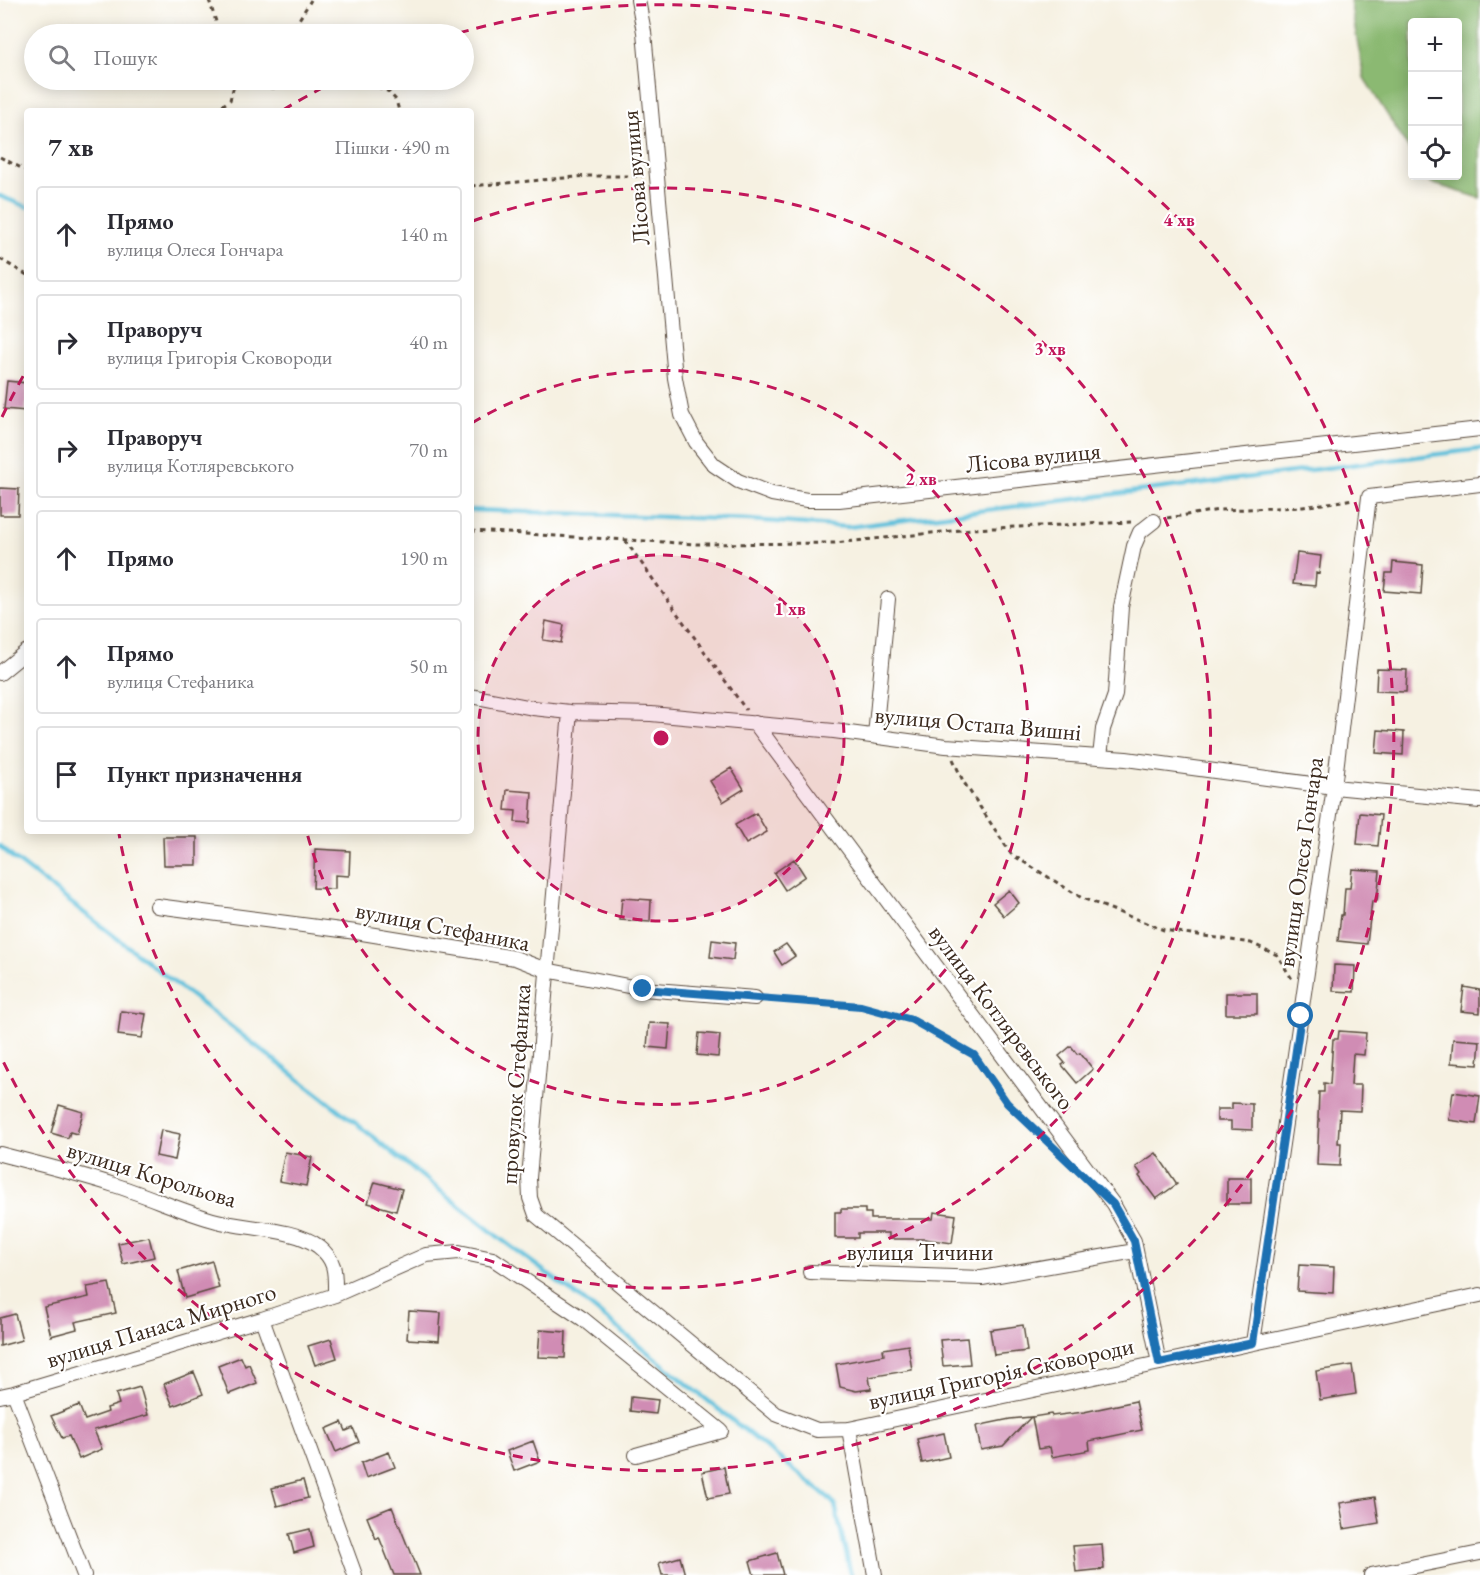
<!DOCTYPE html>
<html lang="uk">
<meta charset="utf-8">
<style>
body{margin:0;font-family:"EB Garamond",serif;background:#f7f7f7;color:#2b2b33}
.controls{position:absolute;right:18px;top:18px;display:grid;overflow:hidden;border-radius:6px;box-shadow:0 3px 15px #0003}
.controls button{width:54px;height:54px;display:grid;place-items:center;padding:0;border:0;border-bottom:2px solid #e1e1e2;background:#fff;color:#2b2b33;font:30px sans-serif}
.stop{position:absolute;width:18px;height:18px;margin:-14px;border:4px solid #1f6fb2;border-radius:50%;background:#fff}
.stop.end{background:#1f6fb2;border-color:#fff;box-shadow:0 2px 6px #0008}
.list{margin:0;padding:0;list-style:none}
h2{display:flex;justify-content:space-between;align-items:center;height:78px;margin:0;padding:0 24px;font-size:26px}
h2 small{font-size:20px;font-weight:400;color:#7c7c81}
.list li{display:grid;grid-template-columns:39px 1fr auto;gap:18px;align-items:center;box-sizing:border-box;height:96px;margin:0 12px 12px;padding:0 12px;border:2px solid #e1e1e2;border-radius:6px}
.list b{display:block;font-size:22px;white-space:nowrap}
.list p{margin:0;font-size:20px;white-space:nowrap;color:#7c7c81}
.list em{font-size:20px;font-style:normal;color:#7c7c81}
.icon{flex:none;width:33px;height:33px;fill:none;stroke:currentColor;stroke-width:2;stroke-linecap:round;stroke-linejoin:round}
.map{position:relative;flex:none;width:1480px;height:1575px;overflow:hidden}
.search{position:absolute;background:#fff;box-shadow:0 3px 15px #0003;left:24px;top:24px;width:450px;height:66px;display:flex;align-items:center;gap:15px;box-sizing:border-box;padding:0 21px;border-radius:33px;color:#7c7c81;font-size:22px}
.panel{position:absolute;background:#fff;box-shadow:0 3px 15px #0003;left:24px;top:108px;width:450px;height:726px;border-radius:6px}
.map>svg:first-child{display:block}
.forest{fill:#8bb972;stroke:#637248;stroke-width:1.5}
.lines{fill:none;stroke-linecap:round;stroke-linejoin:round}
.stream{stroke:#5dc0db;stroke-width:4.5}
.building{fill:#d08cb4}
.street-casing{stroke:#57483b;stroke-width:16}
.path{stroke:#57483b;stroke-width:3;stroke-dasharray:4.5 4.5;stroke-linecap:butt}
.street{stroke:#fff;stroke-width:14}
.route{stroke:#1f6fb2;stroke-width:8}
.ring{fill:none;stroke:#c2185b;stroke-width:3;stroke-dasharray:10 8}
.labels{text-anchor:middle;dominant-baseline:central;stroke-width:4.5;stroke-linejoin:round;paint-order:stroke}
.street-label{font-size:24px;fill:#3b2a1e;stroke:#fff}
.centre{fill:#c2185b;stroke:#fff;stroke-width:3}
.ring-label{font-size:18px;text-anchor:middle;font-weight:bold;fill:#c2185b;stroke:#fff;stroke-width:4.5;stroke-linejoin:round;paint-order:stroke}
</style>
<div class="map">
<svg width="1480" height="1575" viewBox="0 0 1480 1575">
<rect width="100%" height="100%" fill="#fff"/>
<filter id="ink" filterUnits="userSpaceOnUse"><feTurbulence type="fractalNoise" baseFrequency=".0167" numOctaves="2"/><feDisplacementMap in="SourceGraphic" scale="12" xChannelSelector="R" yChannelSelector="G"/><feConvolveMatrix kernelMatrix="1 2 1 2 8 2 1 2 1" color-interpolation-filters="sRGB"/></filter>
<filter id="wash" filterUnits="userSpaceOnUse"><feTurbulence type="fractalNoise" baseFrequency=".008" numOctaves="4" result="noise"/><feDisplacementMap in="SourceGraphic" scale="24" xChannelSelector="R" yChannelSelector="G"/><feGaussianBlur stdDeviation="1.35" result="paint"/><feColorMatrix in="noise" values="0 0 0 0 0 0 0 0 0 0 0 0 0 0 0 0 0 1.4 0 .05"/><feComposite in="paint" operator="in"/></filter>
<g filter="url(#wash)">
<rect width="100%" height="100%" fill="#f6f1e2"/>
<path class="forest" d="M1350,0H1480V198L1431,183L1426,176H1458V22H1412V154L1364,78Z"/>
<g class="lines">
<path class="stream" d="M0,196L27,207
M471,510L750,520L848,527L1480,449
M0,846L12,857L353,1121L502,1240L579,1297L829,1498L835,1505L851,1575"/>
</g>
<g id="blocks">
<path class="building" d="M7,381L27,383L26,411L4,409Z
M0,488L19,489L18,515H0Z
M1297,553L1321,556L1319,574L1316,573L1315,586L1293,584Z
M1393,562L1423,565L1421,594L1384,591L1386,573H1392Z
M546,621L564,625L561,643L543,640Z
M1377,669L1407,670L1406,692L1376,691Z
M1378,730L1404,732L1403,755L1376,753Z
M731,768L744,789L723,802L710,781Z
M507,790L532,792L530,823L515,822L516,811L505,810Z
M756,813L767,832L746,844L735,825Z
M1360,813L1381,815L1378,846L1357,844Z
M163,837H197V865H164Z
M315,849L350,851L349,876L335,875V889L313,888Z
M794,859L805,876L785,890L774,873Z
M1352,869L1380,871L1377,901H1372L1367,944L1338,941L1341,915H1343L1345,888H1350Z
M1009,890L1019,903L1004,916L993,903Z
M622,898L651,900L650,922L620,920Z
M712,940L735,943L733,960L710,957Z
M786,944L795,956L782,965L774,952Z
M1334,965L1355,966L1354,992L1333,991Z
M1464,987L1480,990V1013L1461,1011Z
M1226,993H1257V1014H1226Z
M121,1011L146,1014L142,1038L118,1035Z
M649,1023L670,1024L668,1049L647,1047Z
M1339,1031L1366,1033L1364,1055L1353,1054L1351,1085H1361L1360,1111L1340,1110L1338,1143H1341L1340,1166L1317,1165L1319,1119H1318L1319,1092H1324V1083L1330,1084L1333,1039H1338Z
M699,1033L720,1035L718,1057L697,1055Z
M1453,1039L1480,1041L1478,1065L1451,1063Z
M1071,1046L1077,1054L1080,1053L1093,1069L1077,1083L1062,1065L1065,1063L1059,1056Z
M1453,1092L1480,1096L1476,1124L1449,1120Z
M1232,1103L1252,1104V1130L1231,1129V1121H1217V1109H1232Z
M59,1105L83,1112L77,1134L70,1132L68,1138L51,1133Z
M161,1130L180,1134L175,1160L156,1156Z
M285,1152L312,1157L306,1186L279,1181Z
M1156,1153L1177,1184L1156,1199L1139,1176L1141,1174L1136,1167Z
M1227,1178H1251V1204H1227Z
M375,1182L402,1189L396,1211L368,1203Z
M841,1209H865V1213H871V1219H933L934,1212L956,1215L952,1243L925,1239H889V1233H858V1238H835V1212H841Z
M149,1237L154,1257L123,1264L118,1243Z
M212,1261L219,1288L185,1298L178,1271Z
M1299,1265L1334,1267L1333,1293L1297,1291Z
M109,1283L116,1313L75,1322L77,1329L51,1336L44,1307L89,1297L87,1287Z
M409,1311L441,1313L439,1341L407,1339Z
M15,1314L22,1340L0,1346V1318Z
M1023,1325L1027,1351L994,1355L990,1330Z
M540,1330L566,1332L565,1358L538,1357Z
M967,1338L970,1364L943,1366L940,1340Z
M331,1339L337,1358L315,1365L308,1346Z
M908,1345L912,1370L869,1377L871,1389L856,1391L840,1387L836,1364L884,1355L883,1349Z
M241,1357L245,1366L249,1364L257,1383L229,1394L218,1366Z
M1352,1365L1356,1394L1320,1400L1316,1371Z
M194,1372L203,1394L173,1406L164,1384Z
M140,1387L148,1415L94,1430L102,1449L79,1459L69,1436L62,1438L51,1416L79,1405L85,1420L108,1412L107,1408L119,1404L116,1394Z
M631,1397L658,1400L656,1414L630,1411Z
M1136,1401L1142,1430L1089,1441L1090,1450L1052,1457L1050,1447L1038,1449L1032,1417L1051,1414L1052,1416L1084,1412Z
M1031,1417L1003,1446L981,1450L976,1426L1010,1419Z
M342,1422L346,1431L353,1428L359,1442L336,1452L326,1429Z
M944,1433L949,1457L922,1463L917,1439Z
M533,1441L540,1461L514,1471L507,1451Z
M389,1452L395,1467L366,1478L361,1463Z
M724,1467L729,1494L708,1498L702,1472Z
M303,1480L308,1498L277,1506L272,1488Z
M1375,1497L1379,1523L1344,1529L1340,1503Z
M392,1507L408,1547H409L420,1575H394L379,1537L376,1539L367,1517Z
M310,1529L314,1547L294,1553L289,1534Z
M1102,1544L1104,1569L1076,1572L1073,1546Z
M777,1553L783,1575H754L750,1561Z
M680,1557L685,1575H662L659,1563Z"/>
</g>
</g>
<g filter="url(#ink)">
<use href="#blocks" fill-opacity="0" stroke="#57483b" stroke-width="1.5"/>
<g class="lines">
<defs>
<path id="street" d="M638,0L644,32L675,378L682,415L696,442L714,465L738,481L772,494L807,500H839L1480,429
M0,673L27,651
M471,696L533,708L570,712L651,714L834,731L946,746L1126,759L1334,787L1480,801
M570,712L529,1178L530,1198L536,1215L776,1414L817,1430L849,1429L1480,1295
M755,723L1113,1204L1134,1241L1159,1363
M875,736L888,599
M1100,757L1103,729L1115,695L1121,607L1134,546L1140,532L1154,521
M157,906L356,932L515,958L546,970L643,989L755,998
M0,1154C38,1164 77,1173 114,1185C149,1196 183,1212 217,1221C246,1229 294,1228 318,1246C337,1261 335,1274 335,1295
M810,1272L982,1278L1135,1251
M262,1319L355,1575
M1253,1343L1334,787L1369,497L1480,484
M14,1393L84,1575
M0,1396L14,1393L262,1319L335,1295L426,1255L459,1252L493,1259L583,1319L721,1431L636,1455
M849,1429L875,1575
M1371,1575L1480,1553"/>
</defs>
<use href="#street" class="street-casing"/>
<path class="path" d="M209,0L220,34
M290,34L311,0
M235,81L272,88L328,83L378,87L389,92L396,100L399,111
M215,111L230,100L235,82
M0,157L27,171
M471,186L588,176H643
M0,259L27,275
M1167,518L1219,510L1303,507L1354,499
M471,531L697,544L835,543L971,529L1131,522
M625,540L746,710
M953,759L963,781L1011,854L1082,898L1164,930L1251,943L1277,955L1292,979
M768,999L861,1006L912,1020L974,1055L1007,1103L1046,1140"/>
<use href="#street" class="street"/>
</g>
</g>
<g class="lines" filter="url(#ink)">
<path class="route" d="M643,989L861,1006L912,1020L974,1055L1007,1103L1113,1204L1134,1241L1159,1363L1253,1343L1301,1016"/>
</g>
<circle cx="661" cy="738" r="183" fill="#c2185b" fill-opacity=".12"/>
<g class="ring">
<circle cx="661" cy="738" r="183"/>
<path d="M472 423A367 367 0 1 1 307 833"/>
<path d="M473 221A550 550 0 1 1 119 834"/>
<path d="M2 417A733 733 0 0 1 26 371M283 110A733 733 0 0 1 334 82M459 33A733 733 0 1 1 2 1059"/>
</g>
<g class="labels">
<g class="street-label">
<text transform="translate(635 178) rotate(-95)">Лісова вулиця</text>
<text transform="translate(1033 457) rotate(-6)">Лісова вулиця</text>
<text transform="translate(978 723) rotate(5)">вулиця Остапа Вишні</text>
<text transform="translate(1300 862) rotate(-82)">вулиця Олеся Гончара</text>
<text transform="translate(443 926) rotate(11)">вулиця Стефаника</text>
<text transform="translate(1002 1017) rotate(53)">вулиця Котляревського</text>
<text transform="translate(515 1084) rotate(-86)">провулок Стефаника</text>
<text transform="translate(152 1174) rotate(17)">вулиця Корольова</text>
<text x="920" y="1251">вулиця Тичини</text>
<text transform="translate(161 1325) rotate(-17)">вулиця Панаса Мирного</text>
<text transform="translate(1001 1373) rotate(-12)">вулиця Григорія Сковороди</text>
</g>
</g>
<circle cx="661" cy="738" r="9" class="centre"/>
<g class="ring-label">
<text x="1179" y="226">4 хв</text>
<text x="1050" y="355">3 хв</text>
<text x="921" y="485">2 хв</text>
<text x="790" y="615">1 хв</text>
</g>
</svg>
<div class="controls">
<button>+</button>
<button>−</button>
<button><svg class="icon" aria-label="locate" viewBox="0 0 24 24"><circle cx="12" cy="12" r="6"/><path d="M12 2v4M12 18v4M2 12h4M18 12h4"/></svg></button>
</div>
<div class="stop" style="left:1301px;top:1016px"></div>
<div class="stop end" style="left:643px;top:989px"></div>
<div class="search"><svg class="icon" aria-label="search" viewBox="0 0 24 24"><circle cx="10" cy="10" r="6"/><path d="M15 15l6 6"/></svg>Пошук</div>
<section class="panel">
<h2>7 хв<small>Пішки · 490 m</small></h2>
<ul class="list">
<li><svg class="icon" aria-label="ahead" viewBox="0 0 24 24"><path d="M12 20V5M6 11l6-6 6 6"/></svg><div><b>Прямо</b><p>вулиця Олеся Гончара</p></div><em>140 m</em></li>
<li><svg class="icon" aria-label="right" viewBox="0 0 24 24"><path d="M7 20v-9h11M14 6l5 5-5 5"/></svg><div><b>Праворуч</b><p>вулиця Григорія Сковороди</p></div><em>40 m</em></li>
<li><svg class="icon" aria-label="right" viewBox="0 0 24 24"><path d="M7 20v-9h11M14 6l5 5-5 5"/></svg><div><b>Праворуч</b><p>вулиця Котляревського</p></div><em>70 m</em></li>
<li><svg class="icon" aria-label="ahead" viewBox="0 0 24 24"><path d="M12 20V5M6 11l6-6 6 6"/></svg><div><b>Прямо</b></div><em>190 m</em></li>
<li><svg class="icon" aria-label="ahead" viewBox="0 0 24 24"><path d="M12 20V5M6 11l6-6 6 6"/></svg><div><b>Прямо</b><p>вулиця Стефаника</p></div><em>50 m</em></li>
<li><svg class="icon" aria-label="arrive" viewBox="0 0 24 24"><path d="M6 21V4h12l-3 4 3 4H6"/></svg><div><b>Пункт призначення</b></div></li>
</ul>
</section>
</div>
